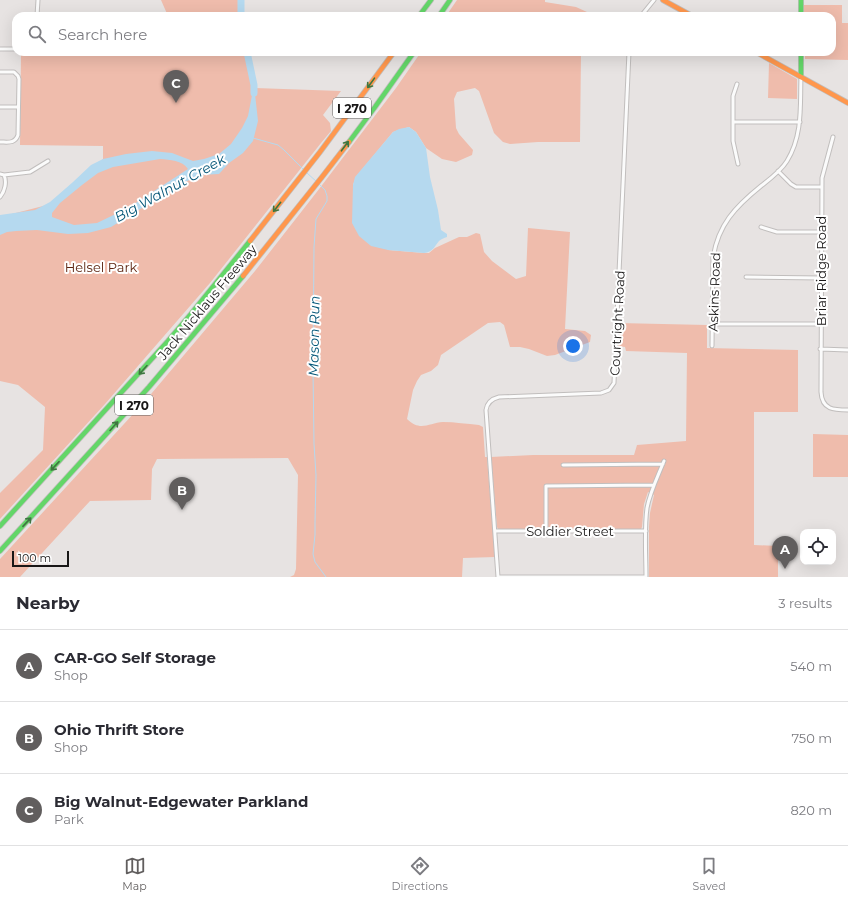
<!DOCTYPE html>
<style>
body{margin:0;font-family:Montserrat,sans-serif;background:#f7f7f7;color:#2b2b33}
.controls{position:absolute;right:12px;bottom:12px;display:grid;overflow:hidden;border-radius:8px;box-shadow:0 4px 16px #0002}
.controls button{width:36px;height:36px;display:grid;place-items:center;padding:0;border:0;border-bottom:1px solid #e1e1e2;background:#fff;color:#2b2b33;font:20px sans-serif}
.scale{position:absolute;left:12px;bottom:10px;width:57px;box-sizing:border-box;padding-left:4px;border:2px solid #191717;border-top:0;font-size:11px;line-height:14px;white-space:nowrap;color:#191717;-webkit-text-stroke:3px #fff;paint-order:stroke}
.you{position:absolute;left:573px;top:346px;width:14px;height:14px;margin:-10px;border:3px solid #fff;border-radius:50%;background:#1a73e8;box-shadow:0 0 0 6px #1a73e833}
.badge{display:grid;place-items:center;width:26px;height:26px;border-radius:50%;background:#615e5e;color:#fff;font-size:13px;font-weight:700}
.pin{position:absolute;translate:-50% -33px;filter:drop-shadow(0 1px 2px #0008)}
.pin::after{content:'';position:absolute;top:21px;width:14px;height:12px;background:inherit;clip-path:polygon(0 0,100% 0,50% 100%)}
.list{margin:0;padding:0;list-style:none}
h2{display:flex;justify-content:space-between;align-items:center;height:52px;margin:0;padding:0 16px;font-size:17px}
h2 small{font-size:13px;font-weight:400;color:#7c7c81}
.list li{display:grid;grid-template-columns:26px 1fr auto;gap:12px;align-items:center;box-sizing:border-box;height:72px;padding:0 16px;border-top:1px solid #e1e1e2}
.list b{display:block;font-size:15px;white-space:nowrap}
.list p{margin:0;font-size:13px;white-space:nowrap;color:#7c7c81}
.list em{font-size:13px;font-style:normal;color:#7c7c81}
.icon{flex:none;width:22px;height:22px;fill:none;stroke:currentColor;stroke-width:2;stroke-linecap:round;stroke-linejoin:round}
.map{position:relative;flex:none;width:848px;height:577px;overflow:hidden}
.search{position:absolute;background:#fff;box-shadow:0 4px 16px #0002;left:12px;right:12px;top:12px;height:44px;display:flex;align-items:center;gap:10px;box-sizing:border-box;padding:0 14px;border-radius:12px;color:#7c7c81;font-size:15px}
.sheet{height:268px;background:#fff}
nav{display:flex;justify-content:space-around;align-items:center;box-sizing:border-box;height:56px;border-top:1px solid #e1e1e2;background:#fff;font-size:11px;color:#7c7c81}
nav a{display:grid;justify-items:center;gap:2px}
nav .on{color:#615e5e}
.map>svg:first-child{display:block}
.green{fill:#efbcac}
.water{fill:#b5d9ef;fill-rule:evenodd}
.lines{fill:none;stroke-linecap:round;stroke-linejoin:round}
.stream{stroke:#b5d9ef;stroke-width:1}
.river{stroke:#b5d9ef;stroke-width:7}
.street-casing{stroke:#c1bebd;stroke-width:5}
.fast-casing{stroke:#c1bebd;stroke-width:6}
.slow-casing{stroke:#c1bebd;stroke-width:6}
.street{stroke:#fbfbfb;stroke-width:3}
.fast{stroke:#63d668;stroke-width:4.5}
.slow{stroke:#ff974d;stroke-width:4.5}
.oneway{stroke:#3e7640}
.labels{text-anchor:middle;dominant-baseline:central;stroke-width:4;stroke-linejoin:round;paint-order:stroke}
.shield{fill:#fff;stroke:#5e5d5d;stroke-width:1}
.shield-label{font-size:12px;font-weight:bold;fill:#191717}
.park-label{font-size:13px;fill:#5b230f;stroke:#fff}
.street-label{font-size:13px;fill:#191717;stroke:#fff}
.water-label{font-size:14px;font-style:italic;fill:#035577;stroke:#fff}
</style>
<div class="map">
<svg width="848" height="577" viewBox="0 0 848 577">
<rect width="100%" height="100%" fill="#e7e3e2"/>
<path class="green" d="M161,0H241V16H168Z
M457,0H545V2L576,7L587,12V16H446Z
M804,5H842V23H848V60L805,59V52H832V16H804Z
M21,52H247L255,88L341,91L323,115L330,123L331,131L321,143L210,283L105,404L0,519V493L43,450L45,407L18,385L0,381V217L51,204L103,159V146L20,145Z
M421,52H581L580,142H538L510,144L503,142L494,133L479,91L475,88L457,92L454,99L456,128L459,134L473,150L472,155L456,162L442,159L426,148L416,132L409,127L393,132L356,177L353,185L388,250L424,253H429L435,248L459,237H467L476,233L480,234L484,252L492,261L516,279L526,276L528,228L570,232L565,329L585,331L591,335L590,342L555,355L547,356L529,349L520,347H510L504,325L500,322L488,323L441,355L438,365L431,371L421,375L417,381L413,390L407,419C420,432 429,423 443,422C455,422 467,424 479,425L483,427L485,457H487L495,557L463,558L462,577H290L294,575L296,569L298,475L288,458L157,459L152,469L151,500L90,501L20,577H0V559L146,400L255,271L316,193L396,88Z
M769,63L797,79V99L768,98Z
M618,323L707,325V348L798,350V412H754V545L778,546V577H649V527L650,513L654,495L648,492L644,504L642,527L641,529H498L497,527L491,457L533,455H634L637,445L686,441L687,353L626,351L625,347L617,346Z
M813,434L848,435V477H813Z"/>
<path class="water" d="M254,85L258,121L253,141L243,153L229,163L219,174L200,175L181,184L155,200L111,227L88,233L68,234L37,230L16,231L7,232L0,235V215L35,210L50,202L73,182L91,165L103,159L126,154L152,151L172,153L193,161L204,159L219,154L231,144L242,128L248,116ZM160,159C170,160 182,160 188,169L128,208L97,223L74,225L52,217V213L60,203L82,185L98,173L113,167Z
M409,127L416,132L426,148L430,177L438,210L441,230L447,234V237C444,238 441,239 439,241C434,247 433,252 424,253L388,250L371,246L359,236L352,223L353,185L355,177L393,132L399,129Z"/>
<g class="lines">
<path class="stream" d="M253,138L278,145L284,150L303,169
M307,173L317,182
M319,184L325,190L327,196V201L316,219L314,247L313,370L314,444L316,475L315,523V535L313,554L315,562L326,577"/>
<path class="river" d="M241,16V0
M247,52L254,85V93"/>
<defs>
<path id="street" d="M37,16L38,0
M641,16L654,0
M0,49H16
M0,72H14L18,76L19,79L18,135C15,144 8,142 0,142
M737,84L733,96V141L738,164
M0,107H18
M733,122H800
M833,137L822,178L821,392C822,410 834,410 848,410
M778,171L791,184L796,187H822
M0,174L4,175L30,172L48,161
M0,197C5,191 7,182 4,175
M761,227L777,232H821
M746,277L821,278
M712,324H821
M712,346L713,258C718,225 735,207 761,186C770,179 781,171 787,161C803,135 800,106 801,77
M820,349L848,350
M563,465L663,464
M495,531H646
M546,531V486L654,485
M498,577L486,410C487,403 491,399 499,397L601,393L609,390L614,383L629,52
M498,577H646
M646,577C646,556 644,529 647,508C650,492 658,476 664,461"/>
<path id="fast" d="M801,0V16
M419,16L431,0
M439,16L450,0
M801,52V77
M349,142L375,107L414,52
M0,526L168,341L191,314L250,241
M0,551L149,387L243,276"/>
<path id="slow" d="M663,0L692,16
M756,52L848,103
M250,241L320,152L394,52
M243,276L322,177L349,142"/>
</defs>
<use href="#street" class="street-casing"/>
<use href="#fast" class="fast-casing"/>
<use href="#slow" class="slow-casing"/>
<use href="#street" class="street"/>
<use href="#fast" class="fast"/>
<use href="#slow" class="slow"/>
</g>
<defs><path id="oneway-shaft" d="M-6 0H5M1.5-3L5.5 0L1.5 3" fill="none" stroke-width="1.6" stroke-linecap="round" stroke-linejoin="round"/></defs>
<g class="oneway">
<use href="#oneway-shaft" transform="translate(371 83) rotate(126)"/>
<use href="#oneway-shaft" transform="translate(345 146) rotate(-53)"/>
<use href="#oneway-shaft" transform="translate(277 207) rotate(128)"/>
<use href="#oneway-shaft" transform="translate(143 370) rotate(132)"/>
<use href="#oneway-shaft" transform="translate(114 426) rotate(-48)"/>
<use href="#oneway-shaft" transform="translate(55 466) rotate(133)"/>
<use href="#oneway-shaft" transform="translate(27 522) rotate(-47)"/>
</g>
<g class="labels">
<g class="shield">
<rect x="333" y="98" width="38" height="20" rx="3"/>
<rect x="115" y="395" width="38" height="20" rx="3"/>
</g>
<g class="shield-label">
<text x="352" y="108">I 270</text>
<text x="134" y="405">I 270</text>
</g>
<g class="park-label">
<text x="101" y="267">Helsel Park</text>
</g>
<g class="street-label">
<text transform="translate(821 271) rotate(-90)">Briar Ridge Road</text>
<text transform="translate(714 292) rotate(-88)">Askins Road</text>
<text transform="translate(207 302) rotate(-50)">Jack Nicklaus Freeway</text>
<text transform="translate(617 323) rotate(-87)">Courtright Road</text>
<text x="570" y="531">Soldier Street</text>
</g>
<g class="water-label">
<text transform="translate(170 188) rotate(-29)">Big Walnut Creek</text>
<text transform="translate(314 336) rotate(-89)">Mason Run</text>
</g>
</g>
</svg>
<div class="controls">
<button><svg class="icon" aria-label="locate" viewBox="0 0 24 24"><circle cx="12" cy="12" r="6"/><path d="M12 2v4M12 18v4M2 12h4M18 12h4"/></svg></button>
</div>
<div class="scale">100 m</div>
<div class="you"></div>
<div class="pin badge" style="left:785px;top:569px">A</div>
<div class="pin badge" style="left:182px;top:510px">B</div>
<div class="pin badge" style="left:176px;top:103px">C</div>
<div class="search"><svg class="icon" aria-label="search" viewBox="0 0 24 24"><circle cx="10" cy="10" r="6"/><path d="M15 15l6 6"/></svg>Search here</div>
</div>
<section class="sheet">
<h2>Nearby<small>3 results</small></h2>
<ul class="list">
<li><span class="badge">A</span><div><b>CAR-GO Self Storage</b><p>Shop</p></div><em>540 m</em></li>
<li><span class="badge">B</span><div><b>Ohio Thrift Store</b><p>Shop</p></div><em>750 m</em></li>
<li><span class="badge">C</span><div><b>Big Walnut-Edgewater Parkland</b><p>Park</p></div><em>820 m</em></li>
</ul>
</section>
<nav>
<a class="on"><svg class="icon" aria-label="map" viewBox="0 0 24 24"><path d="M3 6l6-2 6 2 6-2v14l-6 2-6-2-6 2zM9 4v14M15 6v14"/></svg>Map</a>
<a><svg class="icon" aria-label="directions" viewBox="0 0 24 24"><path d="M12 3l9 9-9 9-9-9zM9 14v-3h6M13 9l2 2-2 2"/></svg>Directions</a>
<a><svg class="icon" aria-label="saved" viewBox="0 0 24 24"><path d="M7 4h10v16l-5-4-5 4z"/></svg>Saved</a>
</nav>
